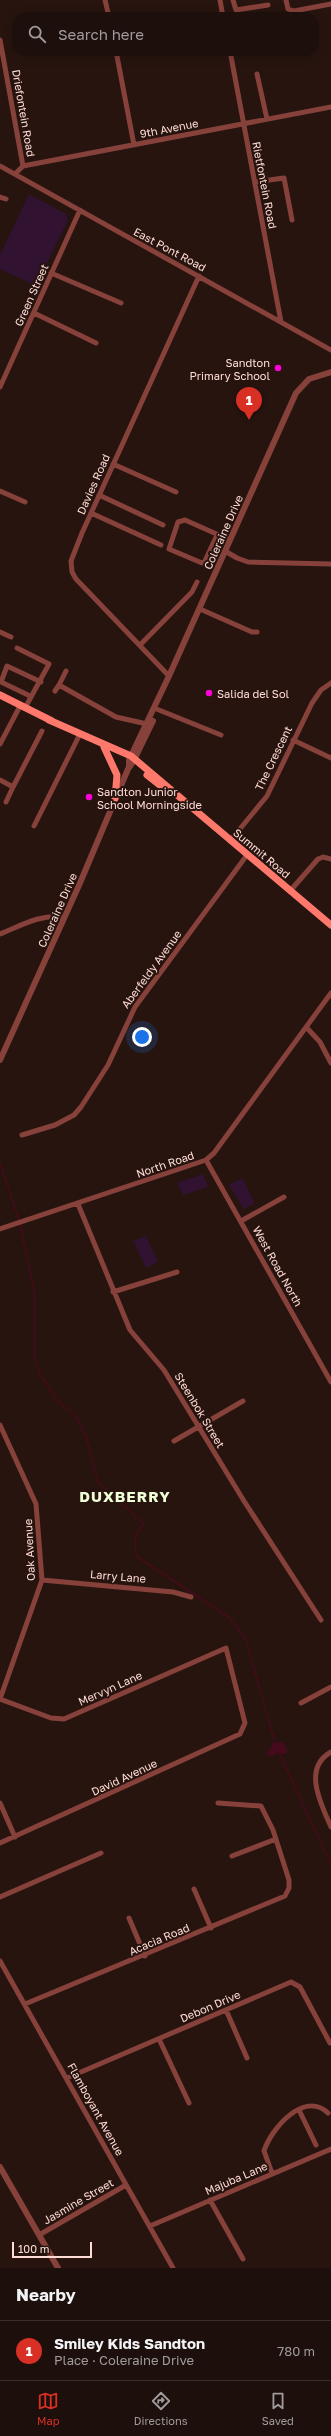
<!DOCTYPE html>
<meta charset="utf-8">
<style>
body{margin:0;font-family:"Golos Text",sans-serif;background:#251814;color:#f1f3f6}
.scale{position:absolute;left:12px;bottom:10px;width:80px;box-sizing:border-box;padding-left:4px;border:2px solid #ffdcd5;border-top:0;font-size:11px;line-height:14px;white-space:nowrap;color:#ffdcd5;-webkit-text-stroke:3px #27140f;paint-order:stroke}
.you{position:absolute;left:142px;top:1037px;width:14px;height:14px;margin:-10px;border:3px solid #fff;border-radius:50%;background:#1a73e8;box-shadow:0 0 0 6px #1a73e833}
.badge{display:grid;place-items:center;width:26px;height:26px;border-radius:50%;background:#d93025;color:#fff;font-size:13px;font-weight:700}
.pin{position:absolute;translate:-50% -33px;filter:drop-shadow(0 1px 2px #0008)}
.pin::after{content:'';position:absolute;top:21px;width:14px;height:12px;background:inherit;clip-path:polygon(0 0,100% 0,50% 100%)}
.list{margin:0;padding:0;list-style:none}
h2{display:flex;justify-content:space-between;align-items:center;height:52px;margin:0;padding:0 16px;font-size:17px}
h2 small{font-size:13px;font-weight:400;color:#a09c9d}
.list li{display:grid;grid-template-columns:26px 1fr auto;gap:12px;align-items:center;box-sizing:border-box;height:60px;padding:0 16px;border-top:1px solid #3b2f2c}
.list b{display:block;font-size:15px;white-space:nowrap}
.list p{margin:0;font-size:13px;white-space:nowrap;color:#a09c9d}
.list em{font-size:13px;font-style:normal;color:#a09c9d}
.icon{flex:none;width:22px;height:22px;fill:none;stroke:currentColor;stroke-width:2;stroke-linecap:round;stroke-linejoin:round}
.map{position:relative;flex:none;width:331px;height:2268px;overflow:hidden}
.search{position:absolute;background:#1d0f0b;box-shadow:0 2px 10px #0003;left:12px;right:12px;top:12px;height:44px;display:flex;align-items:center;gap:10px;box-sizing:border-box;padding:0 14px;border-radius:16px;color:#a09c9d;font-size:15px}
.sheet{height:112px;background:#1d0f0b}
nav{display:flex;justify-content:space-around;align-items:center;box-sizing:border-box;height:56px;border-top:1px solid #3b2f2c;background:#1d0f0b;font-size:11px;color:#a09c9d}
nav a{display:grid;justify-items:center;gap:2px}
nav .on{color:#d93025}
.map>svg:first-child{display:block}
.green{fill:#311230}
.water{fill:#450a1c}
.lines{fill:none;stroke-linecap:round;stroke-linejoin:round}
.stream{stroke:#450a1c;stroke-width:1.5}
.minor{stroke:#86413a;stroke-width:5}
.tertiary{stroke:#86413a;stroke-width:6}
.secondary{stroke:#ff786c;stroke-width:7}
.poi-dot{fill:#ff01d8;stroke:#27140f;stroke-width:1.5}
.labels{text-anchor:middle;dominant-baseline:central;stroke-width:4;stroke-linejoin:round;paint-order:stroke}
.street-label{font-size:11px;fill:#ffdcd5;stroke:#27140f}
.poi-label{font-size:11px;fill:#ffdcd5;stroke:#27140f;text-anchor:start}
.district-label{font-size:15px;font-weight:bold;letter-spacing:1px;fill:#eeffd7;stroke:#27140f}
</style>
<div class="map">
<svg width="331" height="2268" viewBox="0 0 331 2268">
<rect width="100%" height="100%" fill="#27140f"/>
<path class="green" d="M29,194L66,214L68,220L36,286L0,269V255Z
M203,1174L208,1187L183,1195L177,1183Z
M242,1178L255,1203L244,1209L229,1185Z
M146,1236L158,1262L146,1268L133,1241Z"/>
<path class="water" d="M283,1742L287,1749L286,1754L277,1753L272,1757L267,1754L268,1750L271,1749L272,1743Z"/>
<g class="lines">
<path class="stream" d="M0,1163L19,1220
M20,1224L35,1296V1359L40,1375L60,1403L75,1415L86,1437L98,1482L144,1524L135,1536L136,1556L230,1618L246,1640L275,1743
M279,1752L331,1865"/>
<path class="minor" d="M105,0L109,17
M220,0L223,17
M233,0L236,10L268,5
M286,0L288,9L294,11L331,4
M0,40L23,166
M116,51L134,145
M230,51L281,322
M257,74L267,119
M0,166L331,350
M15,174L23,166L331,107
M255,182L284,178L292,220
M0,197L6,199
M51,273L121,303
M34,313L96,343
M0,387L80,210
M113,464L176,492
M0,491L25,502
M99,495L163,525
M91,513L161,545
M217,535L205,561L202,563L169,549L178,522L185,520L230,540
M225,551L237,558L248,562L331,564
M200,609L252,632H257
M0,632L11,637
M140,645L192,592L197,582
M17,648L49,664L25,708
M66,671L59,685L116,717L147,724
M169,676L76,579L72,572L71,561L82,533L199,276
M55,691L59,685
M28,695L1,682L7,666L41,682
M154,708L221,735
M293,740L331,758
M0,744L20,706
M0,780L13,787L42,731
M6,802L13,787
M34,826L79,736
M230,841L267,796L312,703L321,690L331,683
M290,891L318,859L323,857L331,859
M0,934C22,925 40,914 64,917
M307,1028L320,1042L331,1063
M22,1135L55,1125L74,1115L81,1107L108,1065L135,1007L247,855
M206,1160L331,1382
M78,1204L130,1330L164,1370L244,1501L321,1620
M241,1221L284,1197
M0,1229L206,1160L214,1153L331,993
M113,1292L177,1272
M0,1425L36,1504L42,1580L0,1699
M174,1441L243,1401
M42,1580L173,1592L191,1597
M0,1699L51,1718L64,1719L226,1648L245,1723L240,1734L0,1843
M301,1703L331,1687
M331,1752C302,1768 321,1804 331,1827
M0,1803L15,1837
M232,1856L276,1839
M194,1889L211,1928
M0,1897L101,1853
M129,1918L145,1956
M0,1961L173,2268
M25,2004L285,1896L289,1888V1880L273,1830L261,1806L218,1803
M226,2010L247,2058
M159,2039L189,2103
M67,2078L291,1982L300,1987L330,2043
M299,2110L316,2145
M272,2173L264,2151C271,2129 304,2090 328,2113
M210,2200L243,2259
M150,2226L331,2149
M39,2235L126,2185"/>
<path class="tertiary" d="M129,767V760L169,676L296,393L309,379L331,372
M0,1060L80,883L128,769L133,762L153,721
M0,2167L58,2268"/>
<path class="secondary" d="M0,695L52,721
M49,720L131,756L331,925
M104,747L117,775L115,798
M147,775L166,790"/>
</g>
<g class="poi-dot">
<circle cx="278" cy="368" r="4"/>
<circle cx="209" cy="693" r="4"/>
<circle cx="89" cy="797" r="4"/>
</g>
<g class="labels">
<g class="street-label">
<text transform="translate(24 113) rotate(80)">Driefontein Road</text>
<text transform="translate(169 128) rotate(-11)">9th Avenue</text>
<text transform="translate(265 185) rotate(79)">Rietfontein Road</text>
<text transform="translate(170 249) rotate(28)">East Pont Road</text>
<text transform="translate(31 295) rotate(-66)">Green Street</text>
<text transform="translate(93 484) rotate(-66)">Davies Road</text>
<text transform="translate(223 532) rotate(-66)">Coleraine Drive</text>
<text transform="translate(273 758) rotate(-64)">The Crescent</text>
<text transform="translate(262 853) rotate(40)">Summit Road</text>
<text transform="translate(57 910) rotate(-66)">Coleraine Drive</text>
<text transform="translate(151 969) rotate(-54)">Aberfeldy Avenue</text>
<text transform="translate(165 1164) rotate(-19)">North Road</text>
<text transform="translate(278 1266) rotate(61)">West Road North</text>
<text transform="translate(200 1410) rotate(59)">Steenbok Street</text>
<text transform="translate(29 1550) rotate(-93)">Oak Avenue</text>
<text transform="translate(118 1576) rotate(5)">Larry Lane</text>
<text transform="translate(110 1688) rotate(-24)">Mervyn Lane</text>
<text transform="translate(124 1777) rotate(-25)">David Avenue</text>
<text transform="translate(159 1939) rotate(-23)">Acacia Road</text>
<text transform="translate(210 2006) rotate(-23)">Debon Drive</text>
<text transform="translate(96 2109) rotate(61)">Flamboyant Avenue</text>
<text transform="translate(236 2178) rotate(-23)">Majuba Lane</text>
<text transform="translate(78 2201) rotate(-30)">Jasmine Street</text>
</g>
<g class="poi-label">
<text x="270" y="362" text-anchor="end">Sandton<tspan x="270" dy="13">Primary School</tspan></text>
<text x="217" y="693">Salida del Sol</text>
<text x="97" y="791">Sandton Junior<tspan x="97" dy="13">School Morningside</tspan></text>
</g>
<g class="district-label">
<text x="125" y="1496">DUXBERRY</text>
</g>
</g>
</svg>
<div class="scale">100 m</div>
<div class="you"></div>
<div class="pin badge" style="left:249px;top:420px">1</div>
<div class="search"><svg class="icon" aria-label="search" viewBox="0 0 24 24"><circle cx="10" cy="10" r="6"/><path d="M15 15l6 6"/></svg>Search here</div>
</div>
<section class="sheet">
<h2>Nearby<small></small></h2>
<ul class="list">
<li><span class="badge">1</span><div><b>Smiley Kids Sandton</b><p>Place · Coleraine Drive</p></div><em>780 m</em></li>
</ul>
</section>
<nav>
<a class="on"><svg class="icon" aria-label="map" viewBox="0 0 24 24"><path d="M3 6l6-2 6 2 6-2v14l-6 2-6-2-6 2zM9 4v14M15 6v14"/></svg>Map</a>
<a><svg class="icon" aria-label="directions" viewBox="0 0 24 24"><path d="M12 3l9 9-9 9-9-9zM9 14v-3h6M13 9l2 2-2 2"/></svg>Directions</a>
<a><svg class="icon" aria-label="saved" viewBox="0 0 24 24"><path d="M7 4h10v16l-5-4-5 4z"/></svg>Saved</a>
</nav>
